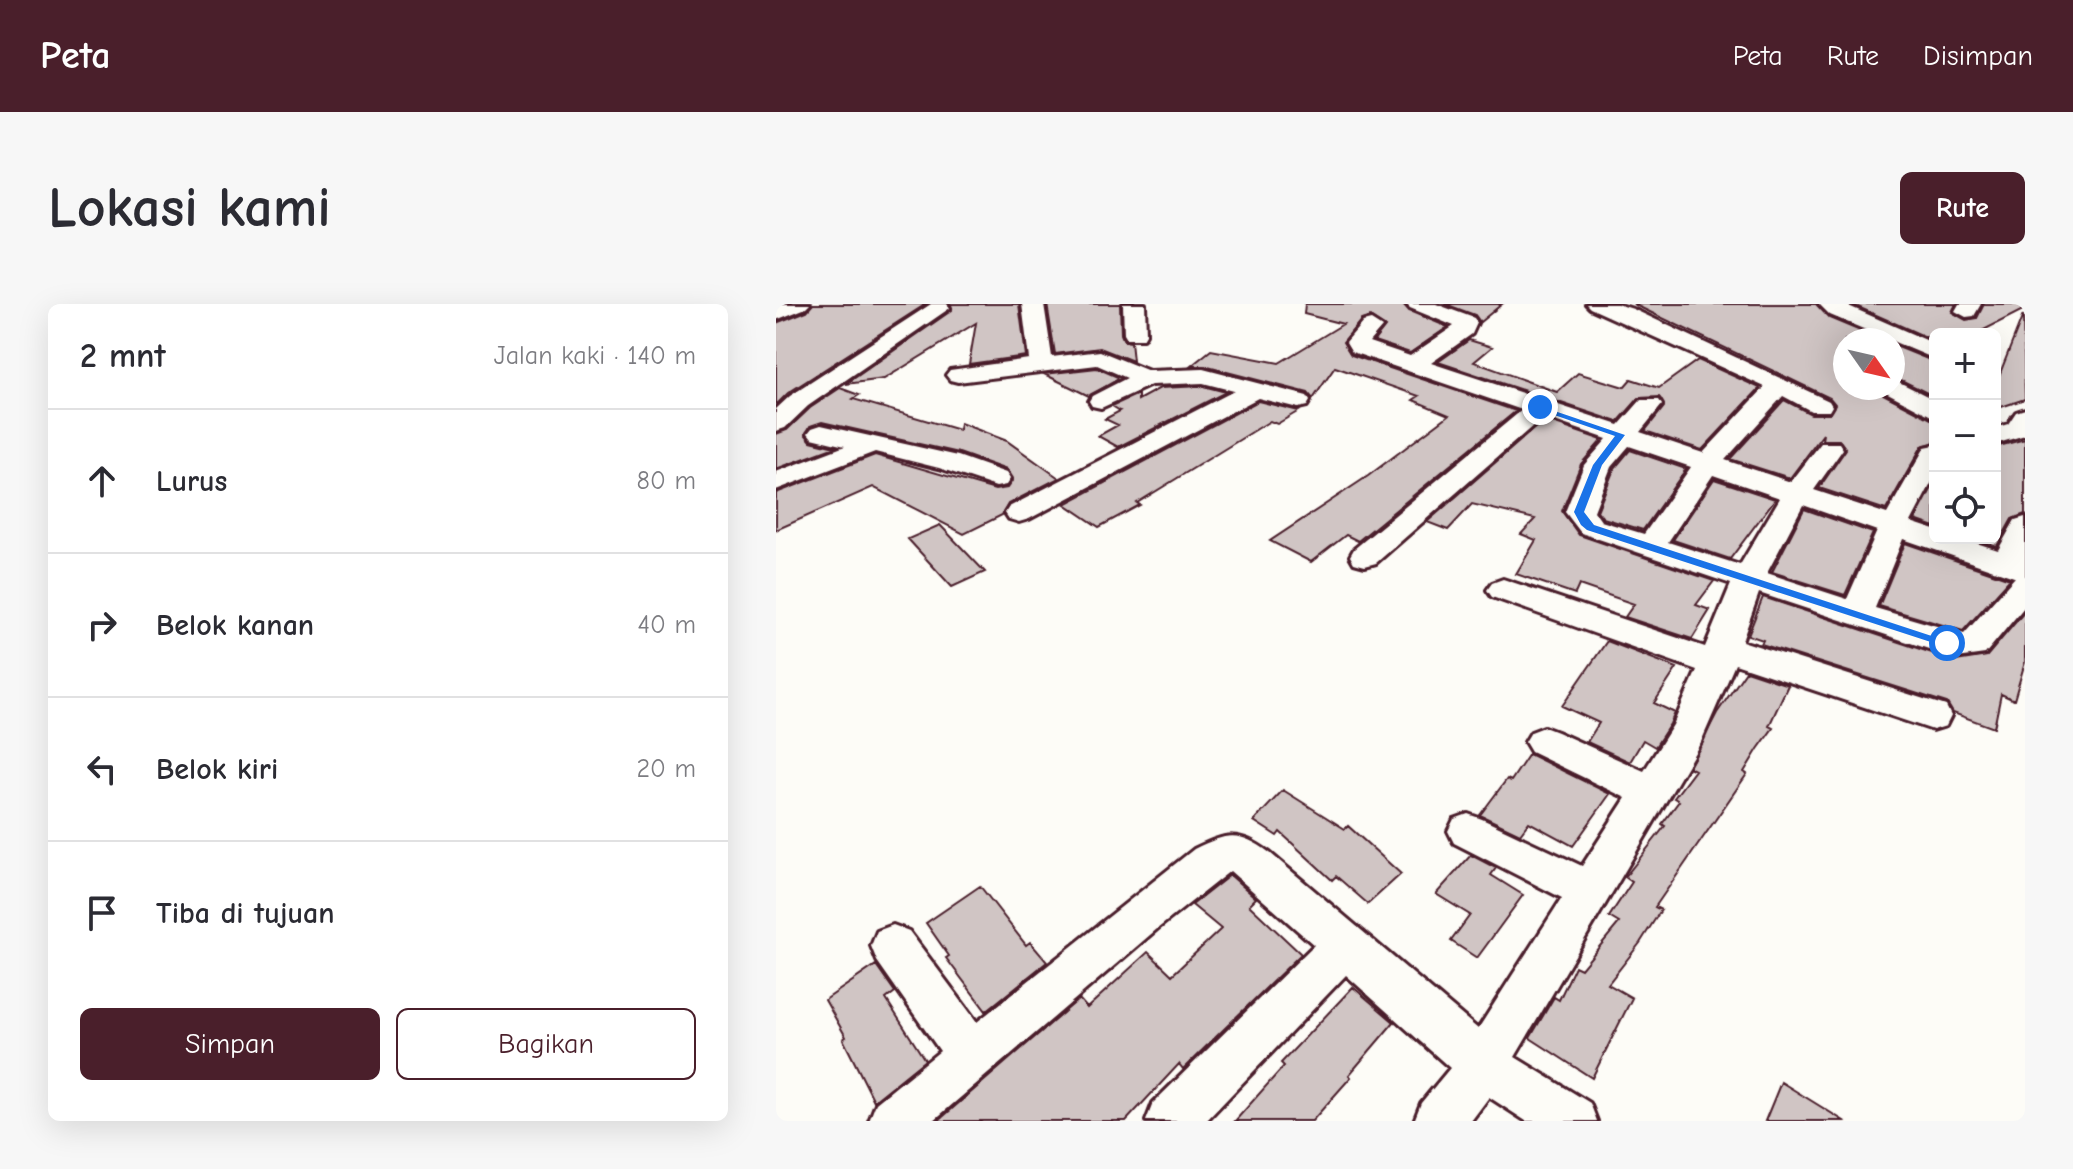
<!DOCTYPE html>
<html lang="id">
<meta charset="utf-8">
<style>
body{margin:0;font-family:"Comic Neue",sans-serif;background:#f7f7f7;color:#2b2b33}
.controls{position:absolute;right:24px;top:24px;display:grid;overflow:hidden;border-radius:12px;box-shadow:0 8px 32px #0002}
.controls button{width:72px;height:72px;display:grid;place-items:center;padding:0;border:0;border-bottom:2px solid #e1e1e2;background:#fff;color:#2b2b33;font:40px sans-serif}
.compass{position:absolute;left:1057px;top:24px;width:72px;height:72px;border-radius:50%;background:#fff;box-shadow:0 8px 32px #0002;rotate:124deg}
.stop{position:absolute;width:24px;height:24px;margin:-18px;border:6px solid #1a73e8;border-radius:50%;background:#fff}
.stop.end{background:#1a73e8;border-color:#fff;box-shadow:0 2px 8px #0008}
.list{margin:0;padding:0;list-style:none}
h2{display:flex;justify-content:space-between;align-items:center;height:104px;margin:0;padding:0 32px;font-size:34px}
h2 small{font-size:26px;font-weight:400;color:#7c7c81}
.list li{display:grid;grid-template-columns:52px 1fr auto;gap:24px;align-items:center;box-sizing:border-box;height:144px;padding:0 32px;border-top:2px solid #e1e1e2}
.list b{display:block;font-size:30px;white-space:nowrap}
.list em{font-size:26px;font-style:normal;color:#7c7c81}
.actions{display:flex;gap:16px;padding:24px 32px}
.actions a{flex:1;padding:18px 0;border:2px solid #4a1f2b;border-radius:12px;text-align:center;font-size:28px;color:#4a1f2b}
.actions .main{background:#4a1f2b;color:#fff}
.icon{flex:none;width:44px;height:44px;fill:none;stroke:currentColor;stroke-width:2;stroke-linecap:round;stroke-linejoin:round}
.map{position:relative;flex:none;width:1249px;height:817px;overflow:hidden;border-radius:12px}
header{display:flex;align-items:center;gap:48px;box-sizing:border-box;height:112px;padding:0 40px;background:#4a1f2b;color:#fff}
header strong{font-size:38px}
nav{display:flex;gap:44px;margin-inline-start:auto;font-size:28px}
.intro{display:flex;align-items:center;justify-content:space-between;box-sizing:border-box;height:192px;padding:0 48px}
h1{margin:0;font-size:56px}
.button{padding:20px 36px;border-radius:12px;background:#4a1f2b;color:#fff;font-size:28px;font-weight:700}
main{display:flex;gap:48px;padding:0 48px}
aside{flex:1;background:#fff;border-radius:12px;box-shadow:0 8px 32px #0002}
.map>svg:first-child{display:block}
.building{fill:#d0c5c4;stroke:#4a1f2b;stroke-width:2}
.lines{fill:none;stroke-linecap:round;stroke-linejoin:round}
.minor-casing{stroke:#4a1f2b;stroke-width:6}
.minor{fill:#fdfcf7;fill-rule:evenodd}
.route{fill:#1a73e8}
</style>
<header>
<strong>Peta</strong>
<nav><a>Peta</a><a>Rute</a><a>Disimpan</a></nav>
</header>
<div class="intro"><h1>Lokasi kami</h1><a class="button">Rute</a></div>
<main>
<aside>
<h2>2 mnt<small>Jalan kaki · 140 m</small></h2>
<ul class="list">
<li><svg class="icon" aria-label="ahead" viewBox="0 0 24 24"><path d="M12 20V5M6 11l6-6 6 6"/></svg><div><b>Lurus</b></div><em>80 m</em></li>
<li><svg class="icon" aria-label="right" viewBox="0 0 24 24"><path d="M7 20v-9h11M14 6l5 5-5 5"/></svg><div><b>Belok kanan</b></div><em>40 m</em></li>
<li><svg class="icon" aria-label="left" viewBox="0 0 24 24"><path d="M17 20v-9H6M10 6l-5 5 5 5"/></svg><div><b>Belok kiri</b></div><em>20 m</em></li>
<li><svg class="icon" aria-label="arrive" viewBox="0 0 24 24"><path d="M6 21V4h12l-3 4 3 4H6"/></svg><div><b>Tiba di tujuan</b></div></li>
</ul>
<div class="actions"><a class="main">Simpan</a><a>Bagikan</a></div>
</aside>
<div class="map">
<svg width="1249" height="817" viewBox="0 0 1249 817">
<rect width="100%" height="100%" fill="#fdfcf7"/>
<filter id="ink" filterUnits="userSpaceOnUse"><feTurbulence type="fractalNoise" baseFrequency=".0125" numOctaves="2"/><feDisplacementMap in="SourceGraphic" scale="16" xChannelSelector="R" yChannelSelector="G"/><feConvolveMatrix kernelMatrix="1 2 1 2 8 2 1 2 1" color-interpolation-filters="sRGB"/></filter>
<g filter="url(#ink)">
<path class="building" d="M37,0H150L12,89L0,101V19L31,7Z
M175,0H243L250,52L193,60L200,19L108,75L70,80L176,6Z
M271,0H344L345,30L348,37L355,38L357,57L324,44L279,50Z
M529,0H627L633,7L672,23L634,49L598,37L609,23L594,13L585,16L567,38L575,51L740,107L582,237L570,231L535,258L494,237L592,172L673,111L637,96L643,92L559,63L537,95L532,89L428,62H415L435,46L503,59L567,20L528,10Z
M669,0H726L704,18L699,11Z
M857,0H1040L1053,14L1106,36H1069V84H1103L1107,90L1159,117V138L1146,142L1110,206L1043,184L1070,145L1063,136H1046L1047,130L1014,174L954,155L1008,96L1035,110H1053L1059,100L1054,94Z
M1075,0H1180L1176,8L1190,16L1201,14L1208,0H1249V5L1200,30H1159V37Z
M1247,11L1249,95L1219,105V82Z
M693,36L716,43L698,58L781,88L802,69L848,83L855,75L883,84L922,56L984,84L926,146L869,127L888,103L883,93L863,94L842,118L662,58Z
M1117,41L1159,58V93L1117,72Z
M321,64L344,74L313,92L268,70Z
M427,82L450,88L342,143L322,132L342,121L329,115L344,107L336,102L362,90V96L384,84Z
M64,84L83,91L77,95L183,126L184,119L231,137L283,174L232,200L226,211L188,230L97,183L0,226V189L99,151L219,186L231,184L236,177L231,166L183,149L46,118L34,122L30,131L35,137L59,143L0,165V130L11,126L34,104Z
M482,97L523,107L501,120L494,117L361,199L364,201L323,223L289,200Z
M768,116L826,136L805,160L786,207L803,231L938,277L920,301L934,306L916,335L849,313L858,300L803,281L799,290L740,270L760,236L745,230L759,215L696,200L672,226L651,218Z
M1249,135V210L1236,215L1221,242L1195,234H1219V143Z
M854,146L910,165L867,226L827,214L821,207L838,165Z
M938,175L999,195L954,255L897,236Z
M1159,178V223L1139,216Z
M1028,205L1097,229L1069,291L996,268Z
M164,221L209,268L176,283L132,235Z
M1129,239L1234,275L1187,327L1103,302Z
M987,293L1180,357L1211,352L1249,307V358L1238,396L1225,390L1218,424L1177,409L1171,399L985,340L987,336L972,331Z
M831,337L901,364L878,399L899,409L894,420L879,443L867,436L854,458L811,438L823,419L786,402Z
M970,367L1012,381L993,422L997,424L982,445L968,468L971,470L879,603L885,606L864,639L832,680L856,694L816,774L754,734L778,693L783,696L799,662L805,665L843,619L833,613L856,578L849,573L889,522L886,520L903,497L898,494L919,466L913,463L941,409Z
M753,450L834,490L797,542L753,518L744,530L704,511L731,475L735,477Z
M507,486L569,525L572,522L625,570L592,600L560,572L556,576L504,528L501,532L478,517Z
M695,551L720,564L715,571L747,591L701,654L675,637L694,611L660,590Z
M454,571L480,594L473,601L525,650L407,765L403,760L350,817H162L303,695L311,704L372,648L396,671L445,625L416,601Z
M204,582L250,641L254,638L271,658L210,707L170,654L173,652L150,619Z
M100,661L119,688L110,695L149,756L98,797L67,735L70,733L49,696Z
M577,683L618,718L573,771L575,773L536,817H459L508,762L505,759Z
M1005,778L1068,817H989Z"/>
<g class="lines">
<defs>
<path id="minor" d="M5,0H34L30,4L0,16V2Z
M155,0H171L174,4L32,102L9,124L0,127V105L14,92Z
M246,0H268L276,53L324,47L373,67L427,65L531,92L534,97L531,102L522,104L482,94L253,215L243,218L233,215L229,209L233,203L458,87L427,79L375,81L325,104L316,102L313,97L316,92L351,74L321,61L182,78L174,76L170,71L174,66L253,55Z
M347,0H369L370,30L367,35H351L348,30Z
M630,0H660L698,14L701,19L696,30L655,59L843,121L865,96H883L886,101L864,128L927,149L989,83L814,4L810,0H841L857,5L1053,97L1056,102L1053,107H1035L1007,92L949,156L1015,178L1045,139H1063L1067,145L1038,186L1111,210L1149,143L1159,141V172L1135,218L1159,226V234H1185L1222,246L1239,216L1249,213V302L1209,350L1180,354L983,289L966,337L1170,402L1175,412L1170,422L1157,426L959,360L925,438L739,753L814,799L821,817H750L713,793L695,817H638L645,799L674,764L570,671L430,817H370L377,799L538,641L454,567L381,625L157,817H93L100,799L164,747L101,657L95,642L101,627L117,621L133,627L201,718L418,545C452,529 462,526 494,549L702,725L786,594L678,539L672,527L678,515L692,510L706,515L806,562L850,494L755,448L749,438L755,428L768,423L781,428L868,467L897,421L921,366L716,293L711,286L716,279L727,275L929,343L955,280L805,229L789,208L808,161L831,135L767,113L600,259L589,262L578,259L574,252L578,245L746,106L576,48L570,38L587,18L595,16L606,23L593,38L634,52L678,22L634,4ZM853,142L915,163L868,230L825,217L818,207L835,163ZM937,171L1004,194L964,261L892,238ZM1027,201L1101,227L1071,295L991,269ZM1127,235L1238,273H1239L1188,330L1099,304Z
M1043,0H1068L1159,40V55L1054,11Z
M1183,0H1205L1198,12L1190,13L1179,7Z
M1117,75L1159,96V114L1108,87L1106,84H1117Z
M1249,105V131L1219,140V124L1232,120L1240,108Z
M45,121L182,152L230,169L234,175L230,181L220,183L163,164L99,148L0,186V168L69,142L36,134L32,129L36,124Z"/>
</defs>
<use href="#minor" class="minor-casing"/>
<use href="#minor" class="minor"/>
</g>
</g>
<path class="route" d="M761,101L849,131L826,161L808,208L818,221L1177,339L1175,342H1167L811,226L805,221L798,208L817,161L839,132L761,105Z"/>
</svg>
<div class="controls">
<button>+</button>
<button>−</button>
<button><svg class="icon" aria-label="locate" viewBox="0 0 24 24"><circle cx="12" cy="12" r="6"/><path d="M12 2v4M12 18v4M2 12h4M18 12h4"/></svg></button>
</div>
<svg class="compass" viewBox="-18 -18 36 36"><path d="M0-13l5 13h-10z" fill="#e53935"/><path d="M0 13l5-13h-10z" fill="#7c7c81"/></svg>
<div class="stop" style="left:1171px;top:339px"></div>
<div class="stop end" style="left:764px;top:103px"></div>
</div>
</main>
